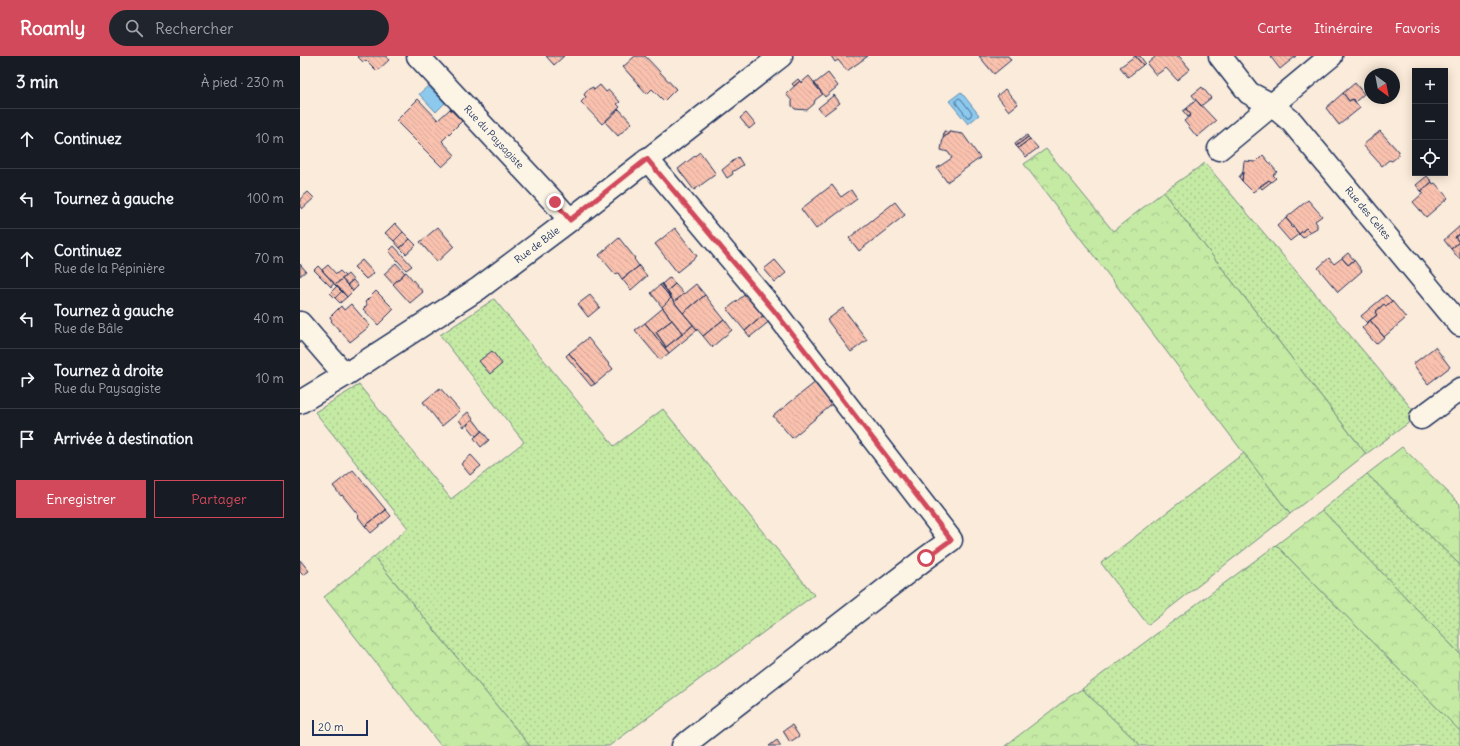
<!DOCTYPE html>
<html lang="fr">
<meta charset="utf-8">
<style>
body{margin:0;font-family:Delius,sans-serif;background:#20242c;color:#f1f3f6}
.controls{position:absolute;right:12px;top:12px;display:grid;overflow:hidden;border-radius:0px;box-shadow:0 2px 10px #0003}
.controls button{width:36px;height:36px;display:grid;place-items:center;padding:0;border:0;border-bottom:1px solid #363941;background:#171b24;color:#f1f3f6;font:20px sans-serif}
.compass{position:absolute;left:1064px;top:12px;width:36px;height:36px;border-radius:50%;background:#171b24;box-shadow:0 2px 10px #0003;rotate:148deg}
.scale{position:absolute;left:12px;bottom:10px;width:56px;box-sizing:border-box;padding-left:4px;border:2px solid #1b2f5e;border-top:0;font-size:11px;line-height:14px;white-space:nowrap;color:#1b2f5e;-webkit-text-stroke:3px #fcf5e5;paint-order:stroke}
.stop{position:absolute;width:12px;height:12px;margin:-9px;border:3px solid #d1495b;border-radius:50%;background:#fff}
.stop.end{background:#d1495b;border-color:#fff;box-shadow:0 1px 4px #0008}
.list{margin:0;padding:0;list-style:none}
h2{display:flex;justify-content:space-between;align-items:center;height:52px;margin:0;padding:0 16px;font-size:17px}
h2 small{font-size:13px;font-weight:400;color:#9ea1a6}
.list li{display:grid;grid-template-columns:26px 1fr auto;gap:12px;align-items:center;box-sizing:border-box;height:60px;padding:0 16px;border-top:1px solid #363941}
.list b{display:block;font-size:15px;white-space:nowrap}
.list p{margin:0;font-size:13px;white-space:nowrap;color:#9ea1a6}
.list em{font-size:13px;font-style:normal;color:#9ea1a6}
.actions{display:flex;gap:8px;padding:12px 16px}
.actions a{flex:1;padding:9px 0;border:1px solid #d1495b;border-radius:0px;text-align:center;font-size:14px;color:#d1495b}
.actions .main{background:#d1495b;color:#fff}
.icon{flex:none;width:22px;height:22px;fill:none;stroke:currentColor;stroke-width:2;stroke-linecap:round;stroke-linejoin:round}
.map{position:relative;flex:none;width:1160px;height:690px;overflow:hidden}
header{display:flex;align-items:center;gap:24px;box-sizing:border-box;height:56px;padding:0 20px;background:#d1495b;color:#fff}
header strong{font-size:19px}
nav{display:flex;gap:22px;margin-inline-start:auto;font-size:14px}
.search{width:280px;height:36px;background:#20242c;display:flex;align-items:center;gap:10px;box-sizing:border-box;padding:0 14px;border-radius:22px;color:#9ea1a6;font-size:15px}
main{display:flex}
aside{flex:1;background:#171b24}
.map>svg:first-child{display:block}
.grass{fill:url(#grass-dots);stroke:#708c81}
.forest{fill:url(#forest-crowns);stroke:#708c81}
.water{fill:#8cc9ec;stroke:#5f8bb3}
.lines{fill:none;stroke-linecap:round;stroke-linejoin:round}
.shore{stroke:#486d97;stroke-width:1}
.building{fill:url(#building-back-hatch);stroke:#1b2f5e}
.minor-casing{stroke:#1b2f5e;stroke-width:25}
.minor{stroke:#fcf5e5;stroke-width:22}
.route{stroke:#d1495b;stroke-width:5}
.labels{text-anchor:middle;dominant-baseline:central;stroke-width:4;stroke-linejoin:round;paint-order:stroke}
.street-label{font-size:10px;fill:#1b2f5e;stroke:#fcf5e5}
</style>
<header>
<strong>Roamly</strong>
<div class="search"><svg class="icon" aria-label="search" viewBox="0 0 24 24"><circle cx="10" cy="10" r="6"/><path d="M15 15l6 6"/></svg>Rechercher</div>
<nav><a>Carte</a><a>Itinéraire</a><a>Favoris</a></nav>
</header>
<main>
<aside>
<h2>3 min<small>À pied · 230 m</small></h2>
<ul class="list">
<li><svg class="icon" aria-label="ahead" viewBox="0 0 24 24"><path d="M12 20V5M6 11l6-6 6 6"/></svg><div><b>Continuez</b></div><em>10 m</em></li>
<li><svg class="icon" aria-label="left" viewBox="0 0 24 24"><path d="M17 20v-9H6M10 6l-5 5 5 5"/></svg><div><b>Tournez à gauche</b></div><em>100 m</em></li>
<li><svg class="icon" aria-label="ahead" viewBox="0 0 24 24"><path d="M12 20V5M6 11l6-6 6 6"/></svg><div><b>Continuez</b><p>Rue de la Pépinière</p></div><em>70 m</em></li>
<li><svg class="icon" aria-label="left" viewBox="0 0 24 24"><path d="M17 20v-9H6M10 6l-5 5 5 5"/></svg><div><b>Tournez à gauche</b><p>Rue de Bâle</p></div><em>40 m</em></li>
<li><svg class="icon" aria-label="right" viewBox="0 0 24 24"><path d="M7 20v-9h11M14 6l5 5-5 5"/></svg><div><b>Tournez à droite</b><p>Rue du Paysagiste</p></div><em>10 m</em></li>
<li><svg class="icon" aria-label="arrive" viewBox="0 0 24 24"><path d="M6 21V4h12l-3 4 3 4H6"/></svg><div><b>Arrivée à destination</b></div></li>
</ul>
<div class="actions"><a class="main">Enregistrer</a><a>Partager</a></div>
</aside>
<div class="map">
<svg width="1160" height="690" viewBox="0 0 1160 690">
<defs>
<pattern id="grass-dots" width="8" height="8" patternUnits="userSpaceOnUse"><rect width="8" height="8" fill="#c5eaa4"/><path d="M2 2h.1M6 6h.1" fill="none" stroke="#a9c990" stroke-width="1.8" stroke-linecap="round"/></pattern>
<pattern id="forest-crowns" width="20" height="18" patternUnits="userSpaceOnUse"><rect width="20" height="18" fill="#c5eaa4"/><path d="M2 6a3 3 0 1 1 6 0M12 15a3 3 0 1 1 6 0" fill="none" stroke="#a9c990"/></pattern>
<pattern id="building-back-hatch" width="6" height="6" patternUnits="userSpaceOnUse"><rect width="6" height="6" fill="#f9c1ae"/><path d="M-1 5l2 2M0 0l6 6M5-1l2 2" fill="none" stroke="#d5a698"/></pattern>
</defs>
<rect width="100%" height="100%" fill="#fbebda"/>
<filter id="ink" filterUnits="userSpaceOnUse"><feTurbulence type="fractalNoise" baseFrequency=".025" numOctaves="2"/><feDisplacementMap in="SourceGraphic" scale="8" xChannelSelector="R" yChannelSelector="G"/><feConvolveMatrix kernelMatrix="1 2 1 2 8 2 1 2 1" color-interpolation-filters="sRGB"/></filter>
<g filter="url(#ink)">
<path class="grass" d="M905,107L1118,360L1066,398L863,136Z
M194,243L314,390L363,353L514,539L309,690H230L74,501L108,472L15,356L59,329L151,443L224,386L140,279Z
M944,397L990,458L848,569L801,507Z
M1067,418L1160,509V598L1022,454Z
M976,489L1160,675V690H841L782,633Z"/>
<path class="forest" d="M746,93L813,175L863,136L1066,398L990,458L724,108Z
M1102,391L1160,448V509L1067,418Z
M1022,454L1160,598V675L976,489Z
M74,501L230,690H141L24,541Z
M782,633L841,690H705L769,641Z"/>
<path class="water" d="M128,30L145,47L136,56L119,38Z
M661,36L679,59L668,68L649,45Z"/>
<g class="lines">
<path class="shore" d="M659,42L661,43L672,57L670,61H667L656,47V45Z"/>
</g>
<path class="building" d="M57,0H86L89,4L77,15L66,4L63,6Z
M246,0H264L254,9Z
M335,0H345L376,33L364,45L352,33L347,38L323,11Z
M531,0H568L547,15L538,4L535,6Z
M679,0H708L711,4L694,18Z
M835,0H840L845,7L843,9Z
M835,0L843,9L828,21L820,11Z
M856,0H879L890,13L877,24L866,12L856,19L847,8Z
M970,0H996L980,13Z
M528,17L538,30L525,41L514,28Z
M509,20L523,38L515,44L514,48L507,54L495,53L492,50V45L486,38L500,25L501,27Z
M498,23L500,25L494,30L492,28Z
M1055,27L1064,38L1055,46L1053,43L1049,45L1043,37Z
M300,29L306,36L309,34L320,46L317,48L320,51L302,68L281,46L286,41L284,39L287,34L293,31L294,34Z
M902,31L911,42L901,50L892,39Z
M705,33L718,48L709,55L697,40Z
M1043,37L1049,45L1053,43L1060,52L1039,69L1026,52Z
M534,39L540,47L524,59L518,52Z
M118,43L138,64L150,53L162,65L142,85L155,99L142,111L96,65Z
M896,44L916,65L897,81L884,65L891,59L886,53Z
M319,53L332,67L318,80L305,66Z
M886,53L891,59L888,61L883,55Z
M446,57L455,68L449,73L440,62Z
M644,75L650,76L643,82Z
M1080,75L1098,95V100L1092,105L1089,104L1082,110L1063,89Z
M650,76L663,78L680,102L647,126L637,112L652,102L648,96L641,94L643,82Z
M727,79L728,81L716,90L715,88Z
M728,81L730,83L718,92L716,90Z
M730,83L738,92L726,101L718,92Z
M400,96L416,118L394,134L378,113Z
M963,99L977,116L973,119L976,122L971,126L969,124L953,136L942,125L944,105L956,106Z
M438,101L443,109L432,116L433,118L427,122L422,114Z
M943,116L942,125L939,121Z
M1127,120L1132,126L1121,135L1116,129Z
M969,124L971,126L962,133L960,130Z
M1132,126L1133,128L1135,127L1148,142L1126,161L1113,146L1123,137L1121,135Z
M532,129L541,141L551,134L557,143L516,173L501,153Z
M8,136L14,142L2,153L0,151V143Z
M1008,144L1022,160L1015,165L1017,168V172L1010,176L1006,172L999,178L986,162Z
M595,146L605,159L559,195L549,182Z
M986,162L992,169L990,170L992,172L994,171L999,178L990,185L977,170Z
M95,167L103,176L94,185L85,177Z
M1160,170V178L1155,181L1159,186L1151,193L1144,184Z
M138,171L154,190L137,206L120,186Z
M375,172L397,200L377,216L355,188Z
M1006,172L1010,176L1003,182L999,178Z
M103,176L110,183L100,192L94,185Z
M1160,178V185L1159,186L1155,181Z
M319,182L335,202L334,203L339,210L322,223L318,217L315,218L299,199Z
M110,183L116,189L106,198L100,192Z
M1160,185V204L1151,193Z
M94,190L112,210L106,214L89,195Z
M1048,197L1054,204L1048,209L1042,202Z
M1029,202L1034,208L1042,202L1048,209L1054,204L1062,215L1038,236L1018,212Z
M62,204L74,217L66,223L54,211Z
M475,204L486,217L475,226L464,213Z
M96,207L105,217L93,228L84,218Z
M0,208L6,215L0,220Z
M28,209L36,218L40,215L45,220L35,229L22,214Z
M18,210L34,227L31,231L14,214Z
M339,210L347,220L331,234L322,223Z
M106,216L123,236L110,247L93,228Z
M48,218L53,224L47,229L42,223Z
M370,221L375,228L367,235L362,228Z
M42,223L53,235L47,241L35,229Z
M53,224L58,230L53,235L47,229Z
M362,228L372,242H371L360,229Z
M375,228L384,238L374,246L367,235Z
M396,228L405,239L383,257L374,246Z
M360,229L371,242L362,251L351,237Z
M37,230L42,235L35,242L30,237Z
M42,235L47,241L40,247L35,242Z
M76,235L94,253L78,269L63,253L67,249L65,246Z
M448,236L466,257L445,275L427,253Z
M290,239L300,251L288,261L278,248Z
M405,239L424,263L403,280L383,257Z
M1086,239L1092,245L1086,250L1084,248L1075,256L1077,259L1067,267L1061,260Z
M371,242L393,269L383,278L362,251Z
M1092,245L1106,262L1084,281L1070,264L1077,259L1075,256L1084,248L1086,250Z
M51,248L70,270L50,286L31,265L32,264L30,261L41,250L44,254Z
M363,252L372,264L356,276L366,291L365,292L345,267Z
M543,252L567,284L551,296L527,264Z
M466,257L471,264L450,281L445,275Z
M424,263L432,274L412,291L403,280Z
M372,264L383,278L366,291L356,276Z
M1070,264L1084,281L1076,288L1062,272Z
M345,267L369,297L360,304L335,274Z
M393,269L397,274L369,297L365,292Z
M288,282L313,313L295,328L269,297Z
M1135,291L1150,311L1128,328L1113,308Z
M192,295L202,308L190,318L179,305Z
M269,297L295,328L291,330L266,300Z
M517,325L535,346L492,382L473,360Z
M140,332L160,355L142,370L123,346Z
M168,356L173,363L164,371L159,364Z
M173,363L182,375L176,380L167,369Z
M182,375L189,384L181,391L174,382Z
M171,399L181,410L170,419L161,408Z
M53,414L86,454L65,470L58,461L59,460L42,439L41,440L33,430Z
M86,454L91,460L71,477L65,470Z
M0,504L9,515L3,519L0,516Z
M492,669L499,680L490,686L483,675Z
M477,684L481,690H469Z"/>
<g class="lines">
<defs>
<path id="minor" d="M118,0L255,147L270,164
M920,0L949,37L972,49L1031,0
M919,93L972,49L992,66L1160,269
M347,103L476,257L651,484L626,502L383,690
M0,267L45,319
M0,346L45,319L178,233L270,164L481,0
M1121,362L1160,333"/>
</defs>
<use href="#minor" class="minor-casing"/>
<use href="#minor" class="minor"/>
</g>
</g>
<g class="lines" filter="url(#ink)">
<path class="route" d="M255,146L270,164L347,103L476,257L651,484L626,502"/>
</g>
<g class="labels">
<g class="street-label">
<text transform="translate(194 81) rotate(47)">Rue du Paysagiste</text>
<text transform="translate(1068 157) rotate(50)">Rue des Celtes</text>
<text transform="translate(237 189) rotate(-37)">Rue de Bâle</text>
</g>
</g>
</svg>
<div class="controls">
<button>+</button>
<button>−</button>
<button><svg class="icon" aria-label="locate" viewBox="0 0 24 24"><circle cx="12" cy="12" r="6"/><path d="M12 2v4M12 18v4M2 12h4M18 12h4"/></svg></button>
</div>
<svg class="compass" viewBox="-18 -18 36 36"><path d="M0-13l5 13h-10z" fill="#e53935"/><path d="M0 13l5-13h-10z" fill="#9ea1a6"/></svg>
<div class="scale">20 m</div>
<div class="stop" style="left:626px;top:502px"></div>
<div class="stop end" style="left:255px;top:146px"></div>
</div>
</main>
